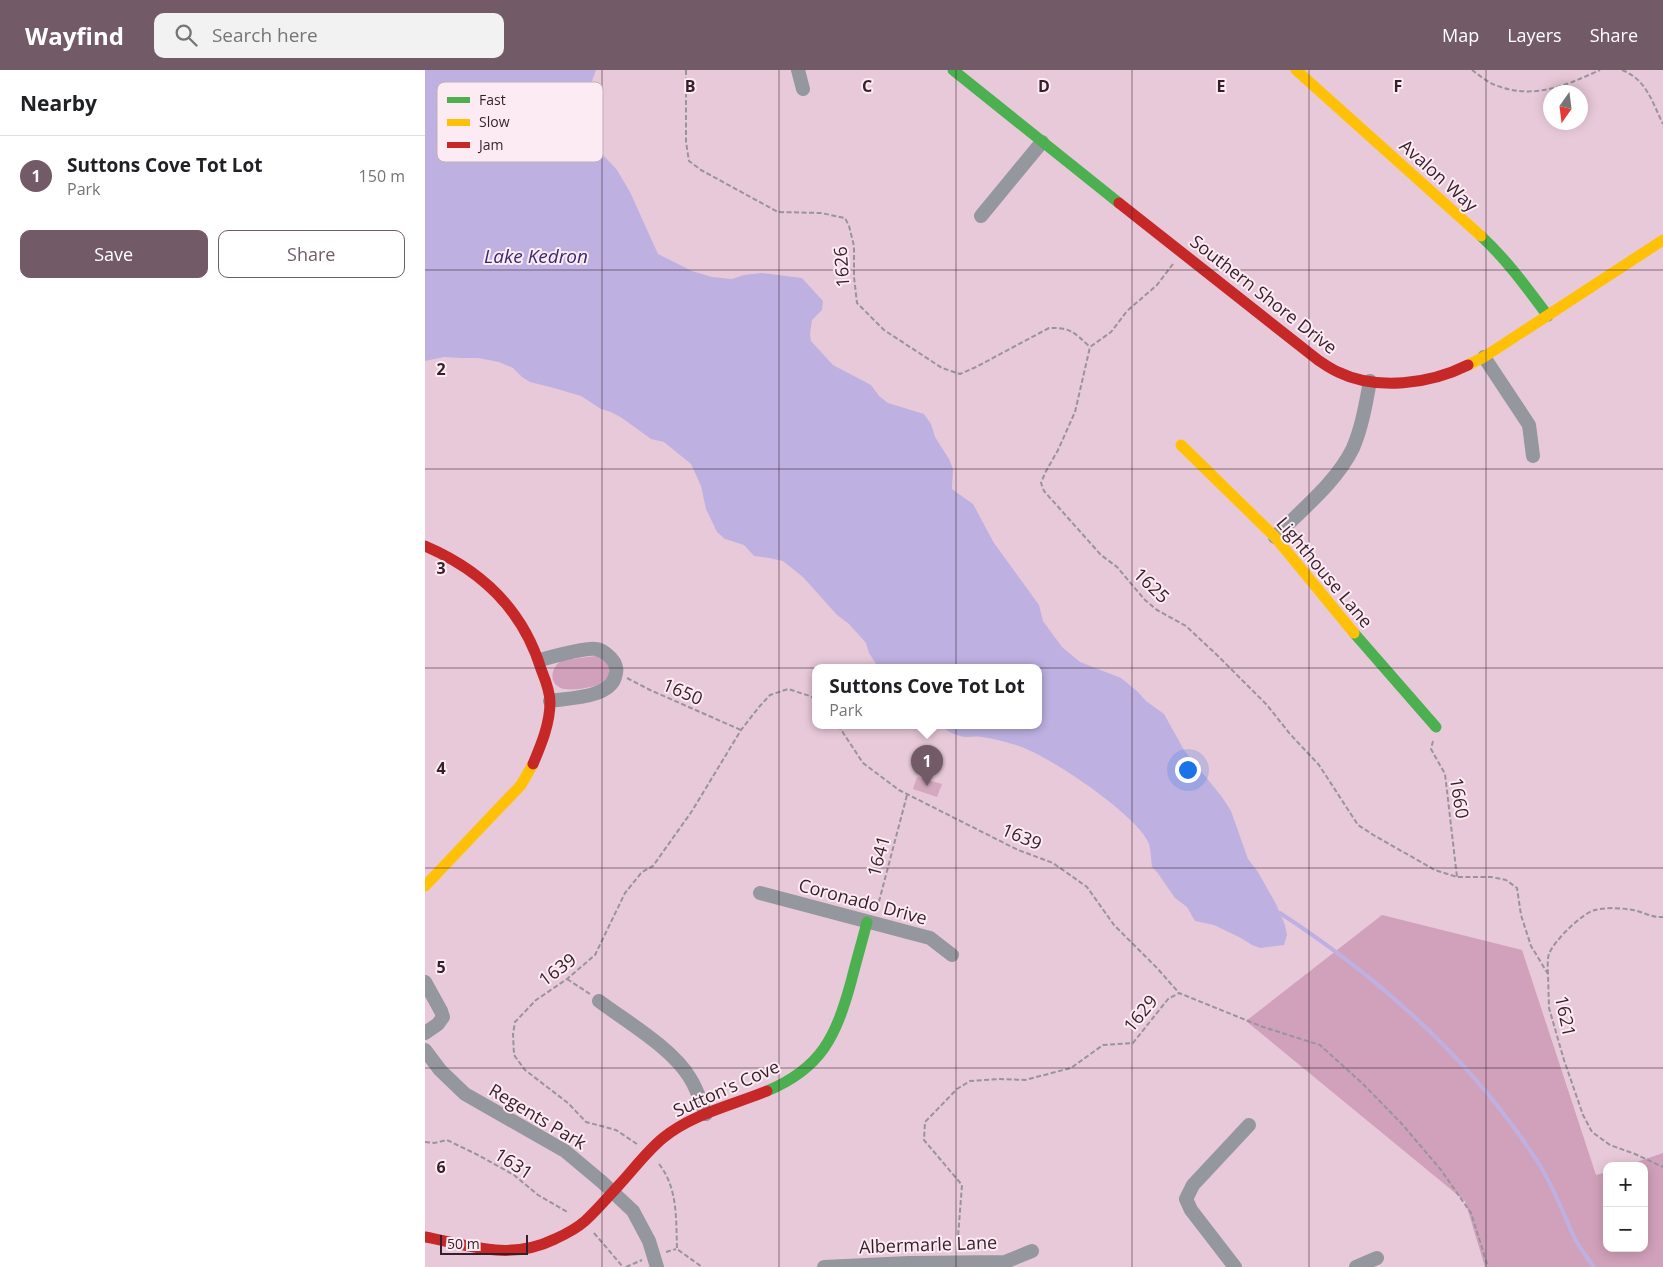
<!DOCTYPE html>
<meta charset="utf-8">
<style>
body{margin:0;font-family:"Open Sans",sans-serif;background:#f2f2f2;color:#202124}
.controls{position:absolute;right:15px;bottom:15px;display:grid;overflow:hidden;border-radius:10px;box-shadow:0 2px 12px #0003}
.controls button{width:45px;height:45px;display:grid;place-items:center;padding:0;border:0;border-bottom:1px solid #e0e0e0;background:#fff;color:#202124;font:25px sans-serif}
.compass{position:absolute;left:1118px;top:15px;width:45px;height:45px;border-radius:50%;background:#fff;box-shadow:0 2px 12px #0003;rotate:194deg}
.scale{position:absolute;left:15px;bottom:12px;width:88px;box-sizing:border-box;padding-left:5px;border:2px solid #341f2a;border-top:0;font-size:14px;line-height:18px;white-space:nowrap;color:#341f2a;-webkit-text-stroke:4px #fdebf3;paint-order:stroke}
.you{position:absolute;left:762px;top:699px;width:18px;height:18px;margin:-12px;border:4px solid #fff;border-radius:50%;background:#1a73e8;box-shadow:0 0 0 8px #1a73e833}
.badge{display:grid;place-items:center;width:32px;height:32px;border-radius:50%;background:#735a67;color:#fff;font-size:16px;font-weight:700}
.pin{position:absolute;translate:-50% -41px;filter:drop-shadow(0 1px 2px #0008)}
.pin::after{content:'';position:absolute;top:26px;width:18px;height:15px;background:inherit;clip-path:polygon(0 0,100% 0,50% 100%)}
.popup{position:absolute;left:387px;top:594px;width:230px;height:65px;box-sizing:border-box;display:grid;place-content:center;border-radius:10px;background:#fff;filter:drop-shadow(0 1px 4px #0005);font-size:16px;white-space:nowrap;color:#757577}
.popup b{font-size:19px;color:#202124}
.popup::after{content:'';position:absolute;left:50%;top:100%;margin-left:-10px;border:10px solid transparent;border-top-color:#fff}
.list{margin:0;padding:0;list-style:none}
h2{display:flex;justify-content:space-between;align-items:center;height:65px;margin:0;padding:0 20px;font-size:21px}
h2 small{font-size:16px;font-weight:400;color:#757577}
.list li{display:grid;grid-template-columns:32px 1fr auto;gap:15px;align-items:center;box-sizing:border-box;height:80px;padding:0 20px;border-top:1px solid #e0e0e0}
.list b{display:block;font-size:19px;white-space:nowrap}
.list p{margin:0;font-size:16px;white-space:nowrap;color:#757577}
.list em{font-size:16px;font-style:normal;color:#757577}
.actions{display:flex;gap:10px;padding:15px 20px}
.actions a{flex:1;padding:11px 0;border:1px solid #735a67;border-radius:10px;text-align:center;font-size:18px;color:#735a67}
.actions .main{background:#735a67;color:#fff}
.icon{flex:none;width:28px;height:28px;fill:none;stroke:currentColor;stroke-width:2;stroke-linecap:round;stroke-linejoin:round}
.map{position:relative;flex:none;width:1238px;height:1197px;overflow:hidden}
header{display:flex;align-items:center;gap:30px;box-sizing:border-box;height:70px;padding:0 25px;background:#735a67;color:#fff}
header strong{font-size:24px}
nav{display:flex;gap:28px;margin-inline-start:auto;font-size:18px}
.search{width:350px;height:45px;background:#f2f2f2;display:flex;align-items:center;gap:12px;box-sizing:border-box;padding:0 18px;border-radius:10px;color:#757577;font-size:19px}
main{display:flex}
aside{flex:1;background:#fff}
.map>svg:first-child{display:block}
.green{fill:#d4a9bf}
.forest{fill:#d1a0ba}
.water{fill:#beb1e2}
.lines{fill:none;stroke-linecap:round;stroke-linejoin:round}
.stream{stroke:#beb1e2;stroke-width:4}
.path{stroke:#99949b;stroke-width:2;stroke-dasharray:5 2.5;stroke-linecap:butt}
.street{stroke:#94979d;stroke-width:14}
.fast{stroke:#4caf50;stroke-width:11}
.slow{stroke:#ffc107;stroke-width:11}
.jam{stroke:#c62828;stroke-width:11}
.grid{fill:none;stroke:#341f2a;stroke-width:1;stroke-opacity:0.55}
.labels{text-anchor:middle;dominant-baseline:central;stroke-width:4;stroke-linejoin:round;paint-order:stroke}
.street-label{font-size:18px;fill:#341f2a;stroke:#fdebf3}
.water-label{font-size:19px;font-style:italic;fill:#372971;stroke:#fdebf3}
.key{fill:#fdebf3;stroke:#c1aeb7;stroke-width:1}
.key-label{font-size:14px;fill:#341f2a}
.grid-label{font-size:16px;text-anchor:middle;font-weight:bold;fill:#341f2a;stroke:#fdebf3;stroke-width:4;stroke-linejoin:round;paint-order:stroke}
</style>
<header>
<strong>Wayfind</strong>
<div class="search"><svg class="icon" aria-label="search" viewBox="0 0 24 24"><circle cx="10" cy="10" r="6"/><path d="M15 15l6 6"/></svg>Search here</div>
<nav><a>Map</a><a>Layers</a><a>Share</a></nav>
</header>
<main>
<aside>
<h2>Nearby<small></small></h2>
<ul class="list">
<li><span class="badge">1</span><div><b>Suttons Cove Tot Lot</b><p>Park</p></div><em>150 m</em></li>
</ul>
<div class="actions"><a class="main">Save</a><a>Share</a></div>
</aside>
<div class="map">
<svg width="1238" height="1197" viewBox="0 0 1238 1197">
<rect width="100%" height="100%" fill="#e8c9d9"/>
<path class="green" d="M492,707L517,714L512,727L488,719Z"/>
<path class="forest" d="M171,586L180,589L185,599C184,603 184,607 182,610C176,617 144,622 136,618C122,612 127,595 138,590Z
M957,845L1097,880L1171,1105L1182,1102V1178H1219V1096H1200L1238,1083V1197H1060L1040,1131L821,951Z"/>
<path class="water" d="M0,0H171L163,22L161,45L162,57L179,86L192,100L205,122L233,184L267,201L287,207L307,209L319,205L337,203L377,208L398,231L397,240L387,250L385,264L386,271L408,295L446,315L454,326L463,333L499,344L506,354L510,367L524,389L528,399L527,419L548,434L569,473L614,535L618,551L637,577L655,592L696,608L713,622L721,631L739,644L759,680L797,727L806,741L823,789L833,802L851,834L860,855L862,865L859,875L835,878L827,875L816,868L789,855L770,851L762,837L750,828L732,802L727,797C726,790 726,781 724,774C713,745 624,686 594,676C586,673 565,668 557,667C551,666 546,667 541,667C530,666 523,661 514,655H613V597H453L444,583L441,573L424,554L412,545L378,507L358,491L344,488L329,486L319,475L300,469L292,462L281,439L276,416L266,394L239,372L226,369L197,348L186,342L176,339L156,326L129,318L105,312L97,307L88,298L74,292L53,288H36L19,287L0,291Z"/>
<g class="lines">
<path class="stream" d="M855,843C956,909 1049,992 1114,1094C1129,1117 1138,1144 1150,1169C1155,1179 1163,1188 1169,1197"/>
<path class="path" d="M261,0V72L264,91L276,100L353,142L396,143L420,148L424,156L429,176V207L432,233L459,260L517,298L535,304L551,297L624,258C645,257 650,263 665,277
M1047,0C1054,5 1062,12 1070,15C1108,30 1140,16 1175,0
M1197,0C1222,10 1227,32 1238,54
M748,194L732,215L702,241L686,262L665,277L650,342L633,380L620,403L616,413L619,421L676,485L692,497L720,530L732,540L761,556L793,586L842,635L865,664L894,695L933,755L950,766L1010,800L1032,807H1066L1081,810L1092,818L1096,845L1106,876L1123,904L1124,938L1139,990L1158,1045L1167,1062L1185,1075L1210,1084L1238,1097
M202,608L225,620L316,660
M413,655L438,693L474,720L593,780L628,793L662,817L689,855L732,898L754,923
M1008,671L1006,679L1020,704L1032,807
M452,839L482,725
M1123,904C1123,898 1122,890 1124,884C1128,872 1157,843 1170,840C1182,837 1196,838 1208,840C1219,842 1227,848 1238,847
M142,909L165,924
M0,1072L9,1073L22,1070L53,1085L89,1105L113,1125L144,1143
M212,1074L191,1060L161,1052L143,1033L100,1000L89,985L88,964L90,952L111,930L142,909L170,885L200,823L217,802L228,796L267,741L316,660L334,637L345,625L363,619L385,626L391,630
M234,1094C253,1118 251,1150 252,1179L277,1197
M169,1163L198,1197
M532,1180L537,1115L499,1070L500,1052L532,1019L545,1011L575,1009L600,1010L646,998L678,975L708,973L743,929L754,923L838,957L895,975L938,1014L977,1054L1016,1100L1046,1143L1063,1197
M241,1182L251,1179
M201,1197L217,1190"/>
<path class="street" d="M373,0L378,19
M556,146L617,72
M1059,287L1104,355L1108,386
M850,467C877,439 911,413 928,378C937,357 941,333 945,311
M115,590C126,587 161,577 171,579C178,580 186,587 189,592C192,598 192,601 190,607C184,628 143,628 125,631
M335,823L505,868L527,885
M0,912L16,941L18,947L13,954L0,963
M174,931C202,952 247,978 265,1008C272,1019 276,1032 281,1044
M0,980L15,1000L40,1024L140,1081L177,1112L208,1141L224,1171L232,1197
M399,1197L484,1193L580,1192L607,1181
M810,1197L766,1140L761,1129L768,1115L824,1055
M931,1197L952,1188"/>
<path class="fast" d="M528,0L694,133
M1056,166C1082,190 1102,218 1123,246
M929,563L1011,657
M342,1021C397,998 411,966 426,912C431,892 437,872 442,852"/>
<path class="slow" d="M871,0L1056,166
M1043,295L1059,287L1238,170
M756,375L850,467L929,563
M0,816L96,715L108,694"/>
<path class="jam" d="M694,133L893,290C899,294 906,299 913,302C952,321 1005,314 1043,295
M0,476C56,500 98,540 116,599C120,609 125,621 125,632C125,654 116,675 108,694
M0,1167C46,1176 85,1191 130,1169C141,1164 151,1159 160,1151C172,1140 183,1127 194,1115C208,1100 222,1081 238,1068C267,1044 308,1035 342,1021"/>
</g>
<path class="grid" d="M177,0V1197M354,0V1197M531,0V1197M707,0V1197M884,0V1197M1061,0V1197M0,200H1238M0,399H1238M0,598H1238M0,798H1238M0,998H1238"/>
<g class="labels">
<g class="street-label">
<text transform="translate(1014 105) rotate(42)">Avalon Way</text>
<text transform="translate(416 197) rotate(-94)">1626</text>
<text transform="translate(839 224) rotate(38)">Southern Shore Drive</text>
<text transform="translate(900 502) rotate(50)">Lighthouse Lane</text>
<text transform="translate(727 515) rotate(44)">1625</text>
<text transform="translate(258 621) rotate(23)">1650</text>
<text transform="translate(1035 728) rotate(81)">1660</text>
<text transform="translate(597 766) rotate(23)">1639</text>
<text transform="translate(453 786) rotate(-75)">1641</text>
<text transform="translate(438 831) rotate(15)">Coronado Drive</text>
<text transform="translate(132 899) rotate(-37)">1639</text>
<text transform="translate(715 943) rotate(-50)">1629</text>
<text transform="translate(1141 946) rotate(78)">1621</text>
<text transform="translate(301 1018) rotate(-24)">Sutton's Cove</text>
<text transform="translate(113 1046) rotate(31)">Regents Park</text>
<text transform="translate(89 1093) rotate(33)">1631</text>
<text transform="translate(503 1174) rotate(-2)">Albermarle Lane</text>
</g>
<g class="water-label">
<text x="111" y="186">Lake Kedron</text>
</g>
</g>
<rect x="12" y="12" width="166" height="80" rx="8" class="key"/>
<rect x="22" y="27" width="23" height="6" fill="#4caf50"/>
<rect x="22" y="49" width="23" height="7" fill="#ffc107"/>
<rect x="22" y="72" width="23" height="6" fill="#c62828"/>
<g class="key-label">
<text x="54" y="35">Fast</text>
<text x="54" y="57">Slow</text>
<text x="54" y="80">Jam</text>
</g>
<g class="grid-label">
<text x="265" y="22">B</text>
<text x="442" y="22">C</text>
<text x="619" y="22">D</text>
<text x="796" y="22">E</text>
<text x="973" y="22">F</text>
<text x="16" y="305">2</text>
<text x="16" y="504">3</text>
<text x="16" y="704">4</text>
<text x="16" y="903">5</text>
<text x="16" y="1103">6</text>
</g>
</svg>
<div class="controls">
<button>+</button>
<button>−</button>
</div>
<svg class="compass" viewBox="-18 -18 36 36"><path d="M0-13l5 13h-10z" fill="#e53935"/><path d="M0 13l5-13h-10z" fill="#757577"/></svg>
<div class="scale">50 m</div>
<div class="you"></div>
<div class="pin badge" style="left:502px;top:716px">1</div>
<div class="popup"><b>Suttons Cove Tot Lot</b>Park</div>
</div>
</main>
